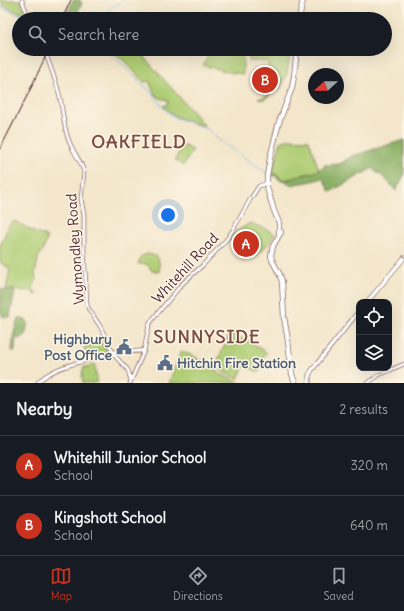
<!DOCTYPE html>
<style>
body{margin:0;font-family:Delius,sans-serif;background:#20242c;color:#f1f3f6}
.controls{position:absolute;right:12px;bottom:12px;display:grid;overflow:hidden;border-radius:8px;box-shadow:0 4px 16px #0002}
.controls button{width:36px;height:36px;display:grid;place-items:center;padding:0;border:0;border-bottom:1px solid #363941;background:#171b24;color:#f1f3f6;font:20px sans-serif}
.compass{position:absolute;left:308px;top:68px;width:36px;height:36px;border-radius:50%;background:#171b24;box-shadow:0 4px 16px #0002;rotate:249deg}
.you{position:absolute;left:168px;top:215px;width:14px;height:14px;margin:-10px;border:3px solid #fff;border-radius:50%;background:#1a73e8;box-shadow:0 0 0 6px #1a73e833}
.badge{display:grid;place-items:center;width:26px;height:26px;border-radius:50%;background:#c8321e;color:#fff;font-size:13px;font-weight:700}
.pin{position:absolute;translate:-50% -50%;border:2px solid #fff;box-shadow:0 1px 4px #0006}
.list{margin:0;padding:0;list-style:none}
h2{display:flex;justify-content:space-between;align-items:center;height:52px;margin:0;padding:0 16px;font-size:17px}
h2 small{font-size:13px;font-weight:400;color:#9ea1a6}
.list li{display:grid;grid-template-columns:26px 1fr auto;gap:12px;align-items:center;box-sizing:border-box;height:60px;padding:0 16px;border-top:1px solid #363941}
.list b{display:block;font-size:15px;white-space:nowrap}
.list p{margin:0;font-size:13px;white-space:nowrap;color:#9ea1a6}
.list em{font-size:13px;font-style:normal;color:#9ea1a6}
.icon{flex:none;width:22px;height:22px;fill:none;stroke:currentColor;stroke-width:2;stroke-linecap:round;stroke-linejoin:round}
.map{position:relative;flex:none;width:404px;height:383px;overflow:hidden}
.search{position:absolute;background:#171b24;box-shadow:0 4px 16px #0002;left:12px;right:12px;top:12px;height:44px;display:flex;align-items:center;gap:10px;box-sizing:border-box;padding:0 14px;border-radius:22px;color:#9ea1a6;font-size:15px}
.sheet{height:172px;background:#171b24}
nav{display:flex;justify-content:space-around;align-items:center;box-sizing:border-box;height:56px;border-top:1px solid #363941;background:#171b24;font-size:11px;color:#9ea1a6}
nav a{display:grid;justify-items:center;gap:2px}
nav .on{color:#c8321e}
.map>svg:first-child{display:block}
.green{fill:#afcd74;stroke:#7c7650}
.forest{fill:#8bb066;stroke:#6a6848}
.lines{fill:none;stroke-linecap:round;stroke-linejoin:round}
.stream{stroke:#78b8ec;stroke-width:1}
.tertiary-casing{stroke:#856563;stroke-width:4.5}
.secondary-casing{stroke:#856563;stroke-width:5}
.primary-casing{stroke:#856563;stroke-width:6}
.tertiary{stroke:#fff;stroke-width:3}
.secondary{stroke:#fff;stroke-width:3.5}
.primary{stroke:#fff;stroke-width:4.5}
.rail{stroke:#4a1f2b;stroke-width:1}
.labels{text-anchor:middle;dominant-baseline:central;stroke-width:3;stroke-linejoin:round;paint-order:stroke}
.street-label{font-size:14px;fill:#4a1f2b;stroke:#fcf5e5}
.service-label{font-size:14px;font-weight:bold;fill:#4e5e75;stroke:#fcf5e5;text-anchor:end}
.district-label{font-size:18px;font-weight:bold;letter-spacing:1px;fill:#7d4c45;stroke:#fcf5e5}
</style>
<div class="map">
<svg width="404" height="383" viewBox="0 0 404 383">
<rect width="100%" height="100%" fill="#fcf5e5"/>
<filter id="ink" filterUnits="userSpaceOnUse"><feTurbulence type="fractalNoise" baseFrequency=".025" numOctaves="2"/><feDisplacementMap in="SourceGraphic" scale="8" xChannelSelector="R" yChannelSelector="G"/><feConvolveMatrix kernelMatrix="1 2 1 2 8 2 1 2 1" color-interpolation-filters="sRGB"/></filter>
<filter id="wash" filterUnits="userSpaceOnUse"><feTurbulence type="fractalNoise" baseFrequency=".012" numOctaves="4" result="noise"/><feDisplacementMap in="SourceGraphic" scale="16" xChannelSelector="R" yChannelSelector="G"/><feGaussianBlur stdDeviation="0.9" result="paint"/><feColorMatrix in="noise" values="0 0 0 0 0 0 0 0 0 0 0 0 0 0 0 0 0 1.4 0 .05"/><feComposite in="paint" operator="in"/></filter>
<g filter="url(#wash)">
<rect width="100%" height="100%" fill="#f3e6ca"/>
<path class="green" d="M0,0H20L25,11L24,13C15,12 7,9 0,2Z
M107,49H137L204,125V126C189,122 173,118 163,106L168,104V101C166,99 164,99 162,99C154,96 152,88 149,81L144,82C133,71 121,55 107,49Z
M212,49H243V74L228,72L203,65Z
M265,49H291L287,73L280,88L279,87L278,90L272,88L269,96L263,100L258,98C264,98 268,96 270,90L267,89L265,87L268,74V63L265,61H249V52H265Z
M289,139L309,140L319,170C313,174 305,173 299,176C292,178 290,179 282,180L279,176L272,173L281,142Z
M185,146L193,150L183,166L175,160L179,152V147Z
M14,221L22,225L38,234L43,235L46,237L47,239L43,250L39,255L35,273L36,280L33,289L37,293L36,295L34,294L32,290L27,291L6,289L10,269L0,262V246L9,225Z
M250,223L266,229L275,234L271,241L257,256L243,253L244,250L235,244V242L229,239L235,232Z
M147,254C160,255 160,261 159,272L152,271L147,264H138L140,257Z
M230,333L250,342L267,353L263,357L259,372L244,366L238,379C230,375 220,373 216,364Z
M101,342L103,347L106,345L108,350V352L102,355L87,359L84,346Z
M181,351L196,357V359L211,363L218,373L240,383H169Z
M93,363L95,366L97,383H83C82,377 81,371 85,366V368L92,365Z"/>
<path class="forest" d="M73,0H80L82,4L73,19H64Z
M404,140V175L396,191C392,186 383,175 377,173L373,168L330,192L323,178C316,180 310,182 302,183C295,183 293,187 286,183L288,181L280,180L273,175L272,177H270L272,173L279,176L282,180L291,179L299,176L316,172L325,165L340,164L352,156Z
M0,289L15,291L10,317H3L0,311Z
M18,318L26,320L28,322L26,333L21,339L16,338L15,351H12L13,337Z"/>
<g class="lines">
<path class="stream" d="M0,6L17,14H26
M29,14L37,15L39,14L53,19
M97,19L107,10L124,0
M104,49L114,57L152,93L162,106L174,117L207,129L220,141L266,172"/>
</g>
</g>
<g filter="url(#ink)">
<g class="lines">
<defs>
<path id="tertiary" d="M22,0L29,19
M44,49C49,63 55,78 59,93C63,109 63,126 69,141C73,152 81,161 84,172L81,199L84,215V250L87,304L88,308L100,326L114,355L128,370L131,381
M37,383C54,366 79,363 102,356C106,355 109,352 113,352C123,350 135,353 144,350
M130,383L144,351L149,325L152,320L182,284L203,265L226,240L233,230L251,198L259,186L267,183
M368,383L379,375L404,364"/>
<path id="secondary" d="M367,302L404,258
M309,383V375L312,370L359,311"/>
<path id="primary" d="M299,19L303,0
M281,232L273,246L271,255L272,260L280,275L282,282L284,317L288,341L292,374L295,383
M279,234V223L273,208V207L267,188V176L270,158L279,122L292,88L294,76L297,49"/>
</defs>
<use href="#tertiary" class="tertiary-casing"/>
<use href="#secondary" class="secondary-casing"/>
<use href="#primary" class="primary-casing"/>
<use href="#tertiary" class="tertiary"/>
<use href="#secondary" class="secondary"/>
<use href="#primary" class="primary"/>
<path class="rail" d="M62,19L71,0
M0,149L28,94L49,49"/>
</g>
</g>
<defs>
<symbol id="civic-bare" viewBox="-9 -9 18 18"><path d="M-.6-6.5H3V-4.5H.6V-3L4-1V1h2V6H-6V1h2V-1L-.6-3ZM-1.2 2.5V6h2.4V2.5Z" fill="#5c6f8a" stroke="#fcf5e5" stroke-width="2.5" paint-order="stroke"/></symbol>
</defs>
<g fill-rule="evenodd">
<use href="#civic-bare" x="113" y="336" width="22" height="22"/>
<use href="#civic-bare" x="154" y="352" width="22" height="22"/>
</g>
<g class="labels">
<g class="street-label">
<text transform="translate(75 249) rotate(-94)">Wymondley Road</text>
<text transform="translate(185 268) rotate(-47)">Whitehill Road</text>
</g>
<g class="service-label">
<text x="112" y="339">Highbury<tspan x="112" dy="16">Post Office</tspan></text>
<text x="177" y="363" text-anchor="start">Hitchin Fire Station</text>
</g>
<g class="district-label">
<text x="139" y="141">OAKFIELD</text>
<text x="207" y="336">SUNNYSIDE</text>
</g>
</g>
</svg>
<div class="controls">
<button><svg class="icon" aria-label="locate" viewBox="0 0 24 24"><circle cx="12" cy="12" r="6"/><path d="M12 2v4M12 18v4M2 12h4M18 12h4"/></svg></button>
<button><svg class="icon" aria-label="layers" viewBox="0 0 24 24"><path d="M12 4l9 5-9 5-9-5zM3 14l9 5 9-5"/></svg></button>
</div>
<svg class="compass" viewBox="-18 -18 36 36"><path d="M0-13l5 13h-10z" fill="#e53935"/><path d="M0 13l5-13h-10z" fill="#9ea1a6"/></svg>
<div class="you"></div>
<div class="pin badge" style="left:246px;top:244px">A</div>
<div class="pin badge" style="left:265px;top:80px">B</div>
<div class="search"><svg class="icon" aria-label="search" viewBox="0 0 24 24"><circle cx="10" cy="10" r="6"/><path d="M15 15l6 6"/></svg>Search here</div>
</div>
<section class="sheet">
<h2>Nearby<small>2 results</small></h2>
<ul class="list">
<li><span class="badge">A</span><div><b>Whitehill Junior School</b><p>School</p></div><em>320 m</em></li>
<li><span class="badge">B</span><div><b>Kingshott School</b><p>School</p></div><em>640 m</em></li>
</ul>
</section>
<nav>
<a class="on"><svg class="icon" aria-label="map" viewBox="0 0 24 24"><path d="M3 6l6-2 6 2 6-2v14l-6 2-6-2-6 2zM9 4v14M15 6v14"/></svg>Map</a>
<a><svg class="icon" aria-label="directions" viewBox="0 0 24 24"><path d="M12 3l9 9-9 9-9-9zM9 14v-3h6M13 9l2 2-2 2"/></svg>Directions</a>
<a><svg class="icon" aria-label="saved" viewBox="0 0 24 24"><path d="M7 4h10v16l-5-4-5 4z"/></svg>Saved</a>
</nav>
